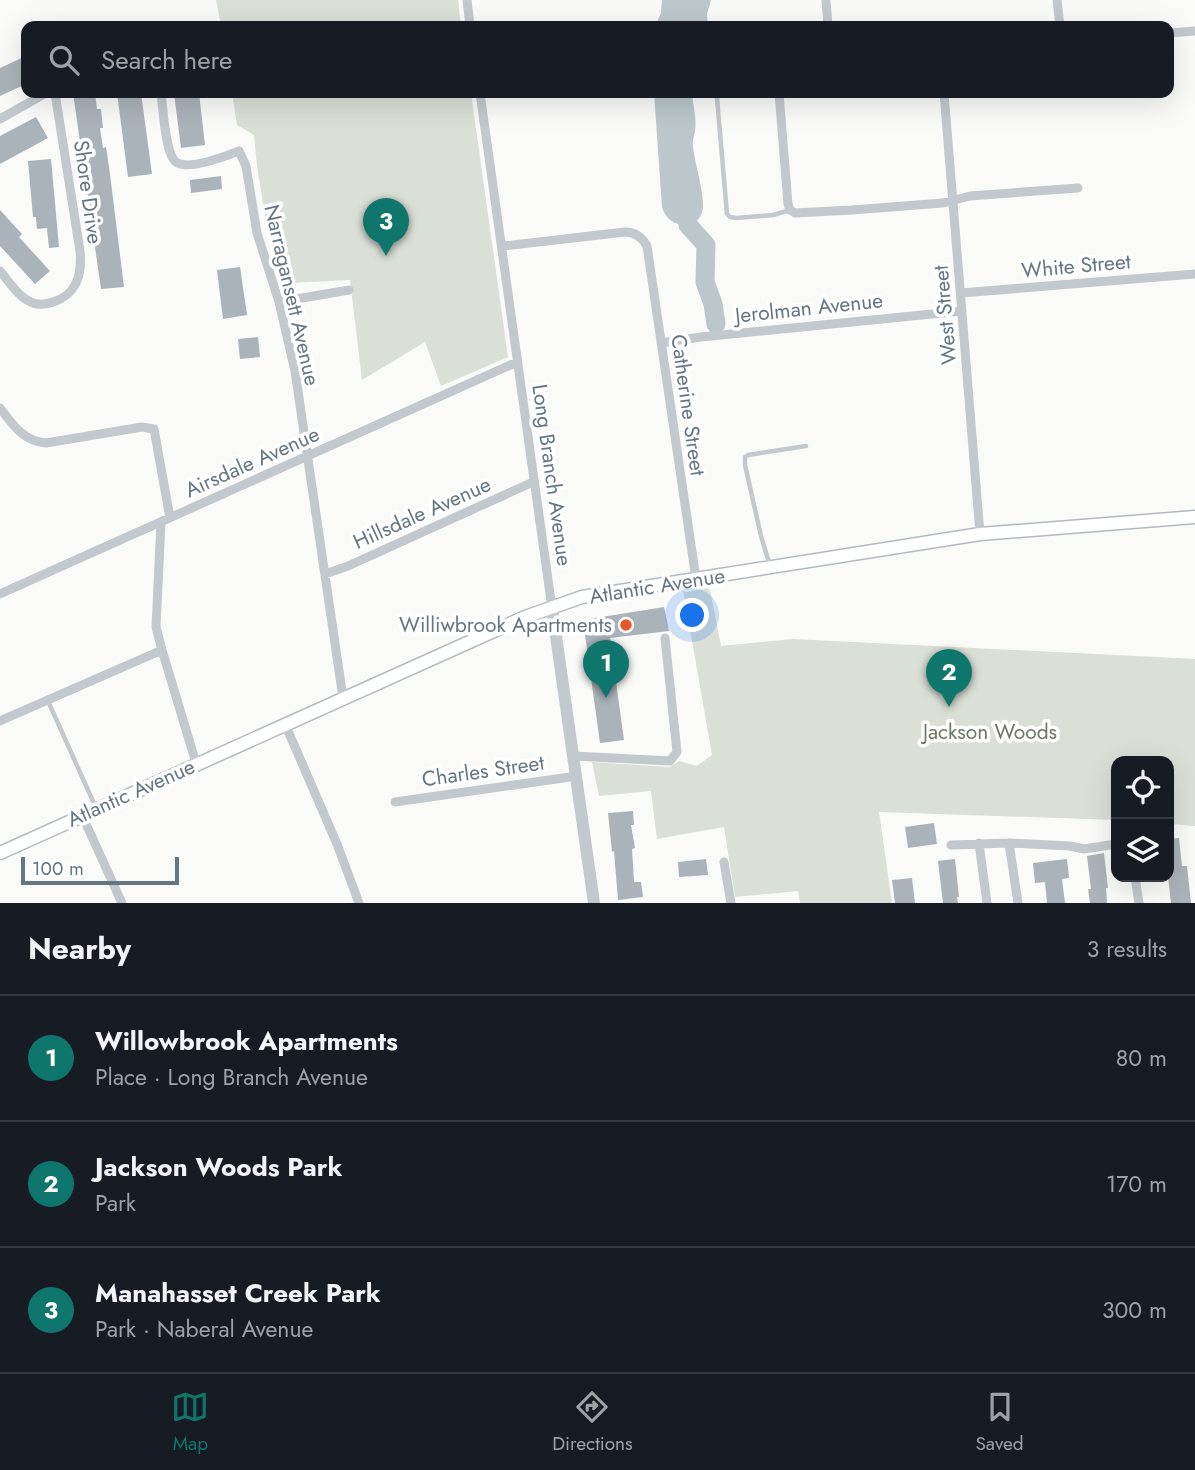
<!DOCTYPE html>
<meta charset="utf-8">
<style>
body{margin:0;font-family:Jost,sans-serif;background:#242831;color:#f1f3f6}
.controls{position:absolute;right:21px;bottom:21px;display:grid;overflow:hidden;border-radius:14px;box-shadow:0 7px 28px #0002}
.controls button{width:63px;height:63px;display:grid;place-items:center;padding:0;border:0;border-bottom:2px solid #363941;background:#171b24;color:#f1f3f6;font:35px sans-serif}
.scale{position:absolute;left:21px;bottom:18px;width:158px;box-sizing:border-box;padding-left:7px;border:4px solid #657683;border-top:0;font-size:19px;line-height:24px;white-space:nowrap;color:#657683;-webkit-text-stroke:5px #fff;paint-order:stroke}
.you{position:absolute;left:693px;top:616px;width:24px;height:24px;margin:-18px;border:5px solid #fff;border-radius:50%;background:#1a73e8;box-shadow:0 0 0 10px #1a73e833}
.badge{display:grid;place-items:center;width:46px;height:46px;border-radius:50%;background:#0f766e;color:#fff;font-size:23px;font-weight:700}
.pin{position:absolute;translate:-50% -58px;filter:drop-shadow(0 2px 4px #0008)}
.pin::after{content:'';position:absolute;top:37px;width:24px;height:21px;background:inherit;clip-path:polygon(0 0,100% 0,50% 100%)}
.list{margin:0;padding:0;list-style:none}
h2{display:flex;justify-content:space-between;align-items:center;height:91px;margin:0;padding:0 28px;font-size:30px}
h2 small{font-size:23px;font-weight:400;color:#9ea1a6}
.list li{display:grid;grid-template-columns:46px 1fr auto;gap:21px;align-items:center;box-sizing:border-box;height:126px;padding:0 28px;border-top:2px solid #363941}
.list b{display:block;font-size:26px;white-space:nowrap}
.list p{margin:0;font-size:23px;white-space:nowrap;color:#9ea1a6}
.list em{font-size:23px;font-style:normal;color:#9ea1a6}
.icon{flex:none;width:38px;height:38px;fill:none;stroke:currentColor;stroke-width:2;stroke-linecap:round;stroke-linejoin:round}
.map{position:relative;flex:none;width:1195px;height:903px;overflow:hidden}
.search{position:absolute;background:#171b24;box-shadow:0 7px 28px #0002;left:21px;right:21px;top:21px;height:77px;display:flex;align-items:center;gap:18px;box-sizing:border-box;padding:0 24px;border-radius:14px;color:#9ea1a6;font-size:26px}
.sheet{height:469px;background:#171b24}
nav{display:flex;justify-content:space-around;align-items:center;box-sizing:border-box;height:98px;border-top:2px solid #363941;background:#171b24;font-size:19px;color:#9ea1a6}
nav a{display:grid;justify-items:center;gap:4px}
nav .on{color:#0f766e}
.map>svg:first-child{display:block}
.green{fill:#dadfd7}
.water{fill:#bbc7cb}
.lines{fill:none;stroke-linecap:round;stroke-linejoin:round}
.river{stroke:#bbc7cb;stroke-width:19}
.building{fill:#aab3b9}
.secondary-casing{stroke:#b3babf;stroke-width:15}
.service{stroke:#c3c8cc;stroke-width:4.5}
.minor{stroke:#c3c8cc;stroke-width:9}
.tertiary{stroke:#c3c8cc;stroke-width:12}
.secondary{stroke:#fff;stroke-width:12}
.poi-dot{fill:#e4572e;stroke:#fff;stroke-width:2.5}
.labels{text-anchor:middle;dominant-baseline:central;stroke-width:7;stroke-linejoin:round;paint-order:stroke}
.street-label{font-size:21px;fill:#657683;stroke:#fff}
.poi-label{font-size:21px;fill:#657683;stroke:#fff;text-anchor:end}
.park-label{font-size:21px;fill:#687a64;stroke:#fff}
</style>
<div class="map">
<svg width="1195" height="903" viewBox="0 0 1195 903">
<rect width="100%" height="100%" fill="#fafaf8"/>
<path class="green" d="M216,0H458L461,26H221Z
M232,93H471L508,357L441,386L425,342L362,380L350,280L290,283L268,234L257,166L254,135L237,125Z
M709,585L721,646L793,639L1195,659V826L1169,824V761H1116V820L879,812L892,903H800L798,891L735,897L724,827L657,839L651,791L599,796L592,762L670,767L679,761L697,766L712,755L683,589Z"/>
<path class="water" d="M662,0H711L707,14L708,26H655L661,13Z
M654,93H692C693,105 697,120 695,131C694,137 692,141 693,147C695,164 704,192 703,207C701,232 668,230 662,207Z"/>
<g class="lines">
<path class="river" d="M686,200L688,225L706,245L705,282L713,304L716,324"/>
</g>
<path class="building" d="M26,56V84L0,96V68Z
M73,93H95L97,109H101L103,128H100L103,148L106,147L110,174L124,287L101,289Z
M117,93H141L152,174L128,177Z
M174,93H199L205,145L181,148Z
M36,117L48,138L0,164V136Z
M51,159L59,247L49,248L47,228L37,229L36,217H33L28,161Z
M221,176L222,189L191,193L190,180Z
M0,210L22,234L19,237L50,271L35,284L0,246Z
M240,267L247,315L223,319L217,270Z
M258,337L260,357L240,359L238,339Z
M664,607L669,631L610,638L624,740L600,743L583,620Z
M633,811L634,825H631L635,848L632,849L634,882H641L643,897L618,900L614,851L612,852L608,813Z
M934,823L937,844L908,848L905,827Z
M1179,838L1182,866H1187L1191,903H1171L1168,877L1169,839Z
M1104,853L1108,888H1106L1107,903H1090L1088,889H1091L1087,856Z
M706,859L708,875L679,877L678,862Z
M955,859L959,897H957L958,903H943L938,861Z
M1067,859L1069,878L1062,879L1065,903H1047L1045,882L1035,883L1033,863Z
M912,878L915,903H895L892,880Z"/>
<g class="lines">
<defs>
<path id="secondary" d="M0,853L525,617L582,597L980,534L1195,517"/>
</defs>
<use href="#secondary" class="secondary-casing"/>
<path class="service" d="M720,93L717,98L727,214L730,217L736,218L773,215L790,210
M770,566L761,536L745,465V457L748,455L806,446
M48,701L96,808"/>
<path class="minor" d="M467,0L470,26
M826,0L828,26
M1057,0L1060,26
M1169,33L1195,31
M161,93C163,107 165,154 176,162C188,171 226,156 239,151L246,166L257,233L279,302L295,371L343,698
M480,93L552,608
M779,93L788,204L790,210L795,213L852,210L943,203L970,196L1078,188
M944,93L980,534
M0,119L46,93
M503,246L625,232C635,232 642,237 647,246L696,579
M0,271C8,280 16,294 27,300C42,310 67,300 75,285C81,274 81,263 80,251L55,93
M961,293L1195,274
M279,302L349,290
M661,343L701,337L962,311
M0,408C13,425 23,441 46,443L142,427L154,429L170,518
M161,522L156,627L162,650L196,763
M325,574L348,566L533,482
M0,594L517,362
M0,721L162,650
M285,724L337,844L359,903
M574,756L670,761L677,752L665,638
M395,802L577,776
M82,815L122,903
M979,843L987,903
M1009,843L1018,903
M951,845L1009,843L1070,846L1084,849L1116,844
M724,862L731,903
M1135,877L1139,903"/>
<path class="tertiary" d="M552,608L594,903"/>
<use href="#secondary" class="secondary"/>
</g>
<circle class="poi-dot" cx="626" cy="625" r="7"/>
<g class="labels">
<g class="street-label">
<text transform="translate(88 192) rotate(82)">Shore Drive</text>
<text transform="translate(1076 266) rotate(-5)">White Street</text>
<text transform="translate(292 295) rotate(77)">Narragansett Avenue</text>
<text transform="translate(809 308) rotate(-6)">Jerolman Avenue</text>
<text transform="translate(945 315) rotate(-95)">West Street</text>
<text transform="translate(688 405) rotate(82)">Catherine Street</text>
<text transform="translate(252 462) rotate(-24)">Airsdale Avenue</text>
<text transform="translate(552 475) rotate(82)">Long Branch Avenue</text>
<text transform="translate(422 513) rotate(-24)">Hillsdale Avenue</text>
<text transform="translate(657 586) rotate(-9)">Atlantic Avenue</text>
<text transform="translate(483 771) rotate(-8)">Charles Street</text>
<text transform="translate(131 793) rotate(-24)">Atlantic Avenue</text>
</g>
<g class="poi-label">
<text x="612" y="625">Williwbrook Apartments</text>
</g>
<g class="park-label">
<text x="990" y="732">Jackson Woods</text>
</g>
</g>
</svg>
<div class="controls">
<button><svg class="icon" aria-label="locate" viewBox="0 0 24 24"><circle cx="12" cy="12" r="6"/><path d="M12 2v4M12 18v4M2 12h4M18 12h4"/></svg></button>
<button><svg class="icon" aria-label="layers" viewBox="0 0 24 24"><path d="M12 4l9 5-9 5-9-5zM3 14l9 5 9-5"/></svg></button>
</div>
<div class="scale">100 m</div>
<div class="you"></div>
<div class="pin badge" style="left:606px;top:698px">1</div>
<div class="pin badge" style="left:949px;top:707px">2</div>
<div class="pin badge" style="left:386px;top:256px">3</div>
<div class="search"><svg class="icon" aria-label="search" viewBox="0 0 24 24"><circle cx="10" cy="10" r="6"/><path d="M15 15l6 6"/></svg>Search here</div>
</div>
<section class="sheet">
<h2>Nearby<small>3 results</small></h2>
<ul class="list">
<li><span class="badge">1</span><div><b>Willowbrook Apartments</b><p>Place · Long Branch Avenue</p></div><em>80 m</em></li>
<li><span class="badge">2</span><div><b>Jackson Woods Park</b><p>Park</p></div><em>170 m</em></li>
<li><span class="badge">3</span><div><b>Manahasset Creek Park</b><p>Park · Naberal Avenue</p></div><em>300 m</em></li>
</ul>
</section>
<nav>
<a class="on"><svg class="icon" aria-label="map" viewBox="0 0 24 24"><path d="M3 6l6-2 6 2 6-2v14l-6 2-6-2-6 2zM9 4v14M15 6v14"/></svg>Map</a>
<a><svg class="icon" aria-label="directions" viewBox="0 0 24 24"><path d="M12 3l9 9-9 9-9-9zM9 14v-3h6M13 9l2 2-2 2"/></svg>Directions</a>
<a><svg class="icon" aria-label="saved" viewBox="0 0 24 24"><path d="M7 4h10v16l-5-4-5 4z"/></svg>Saved</a>
</nav>
